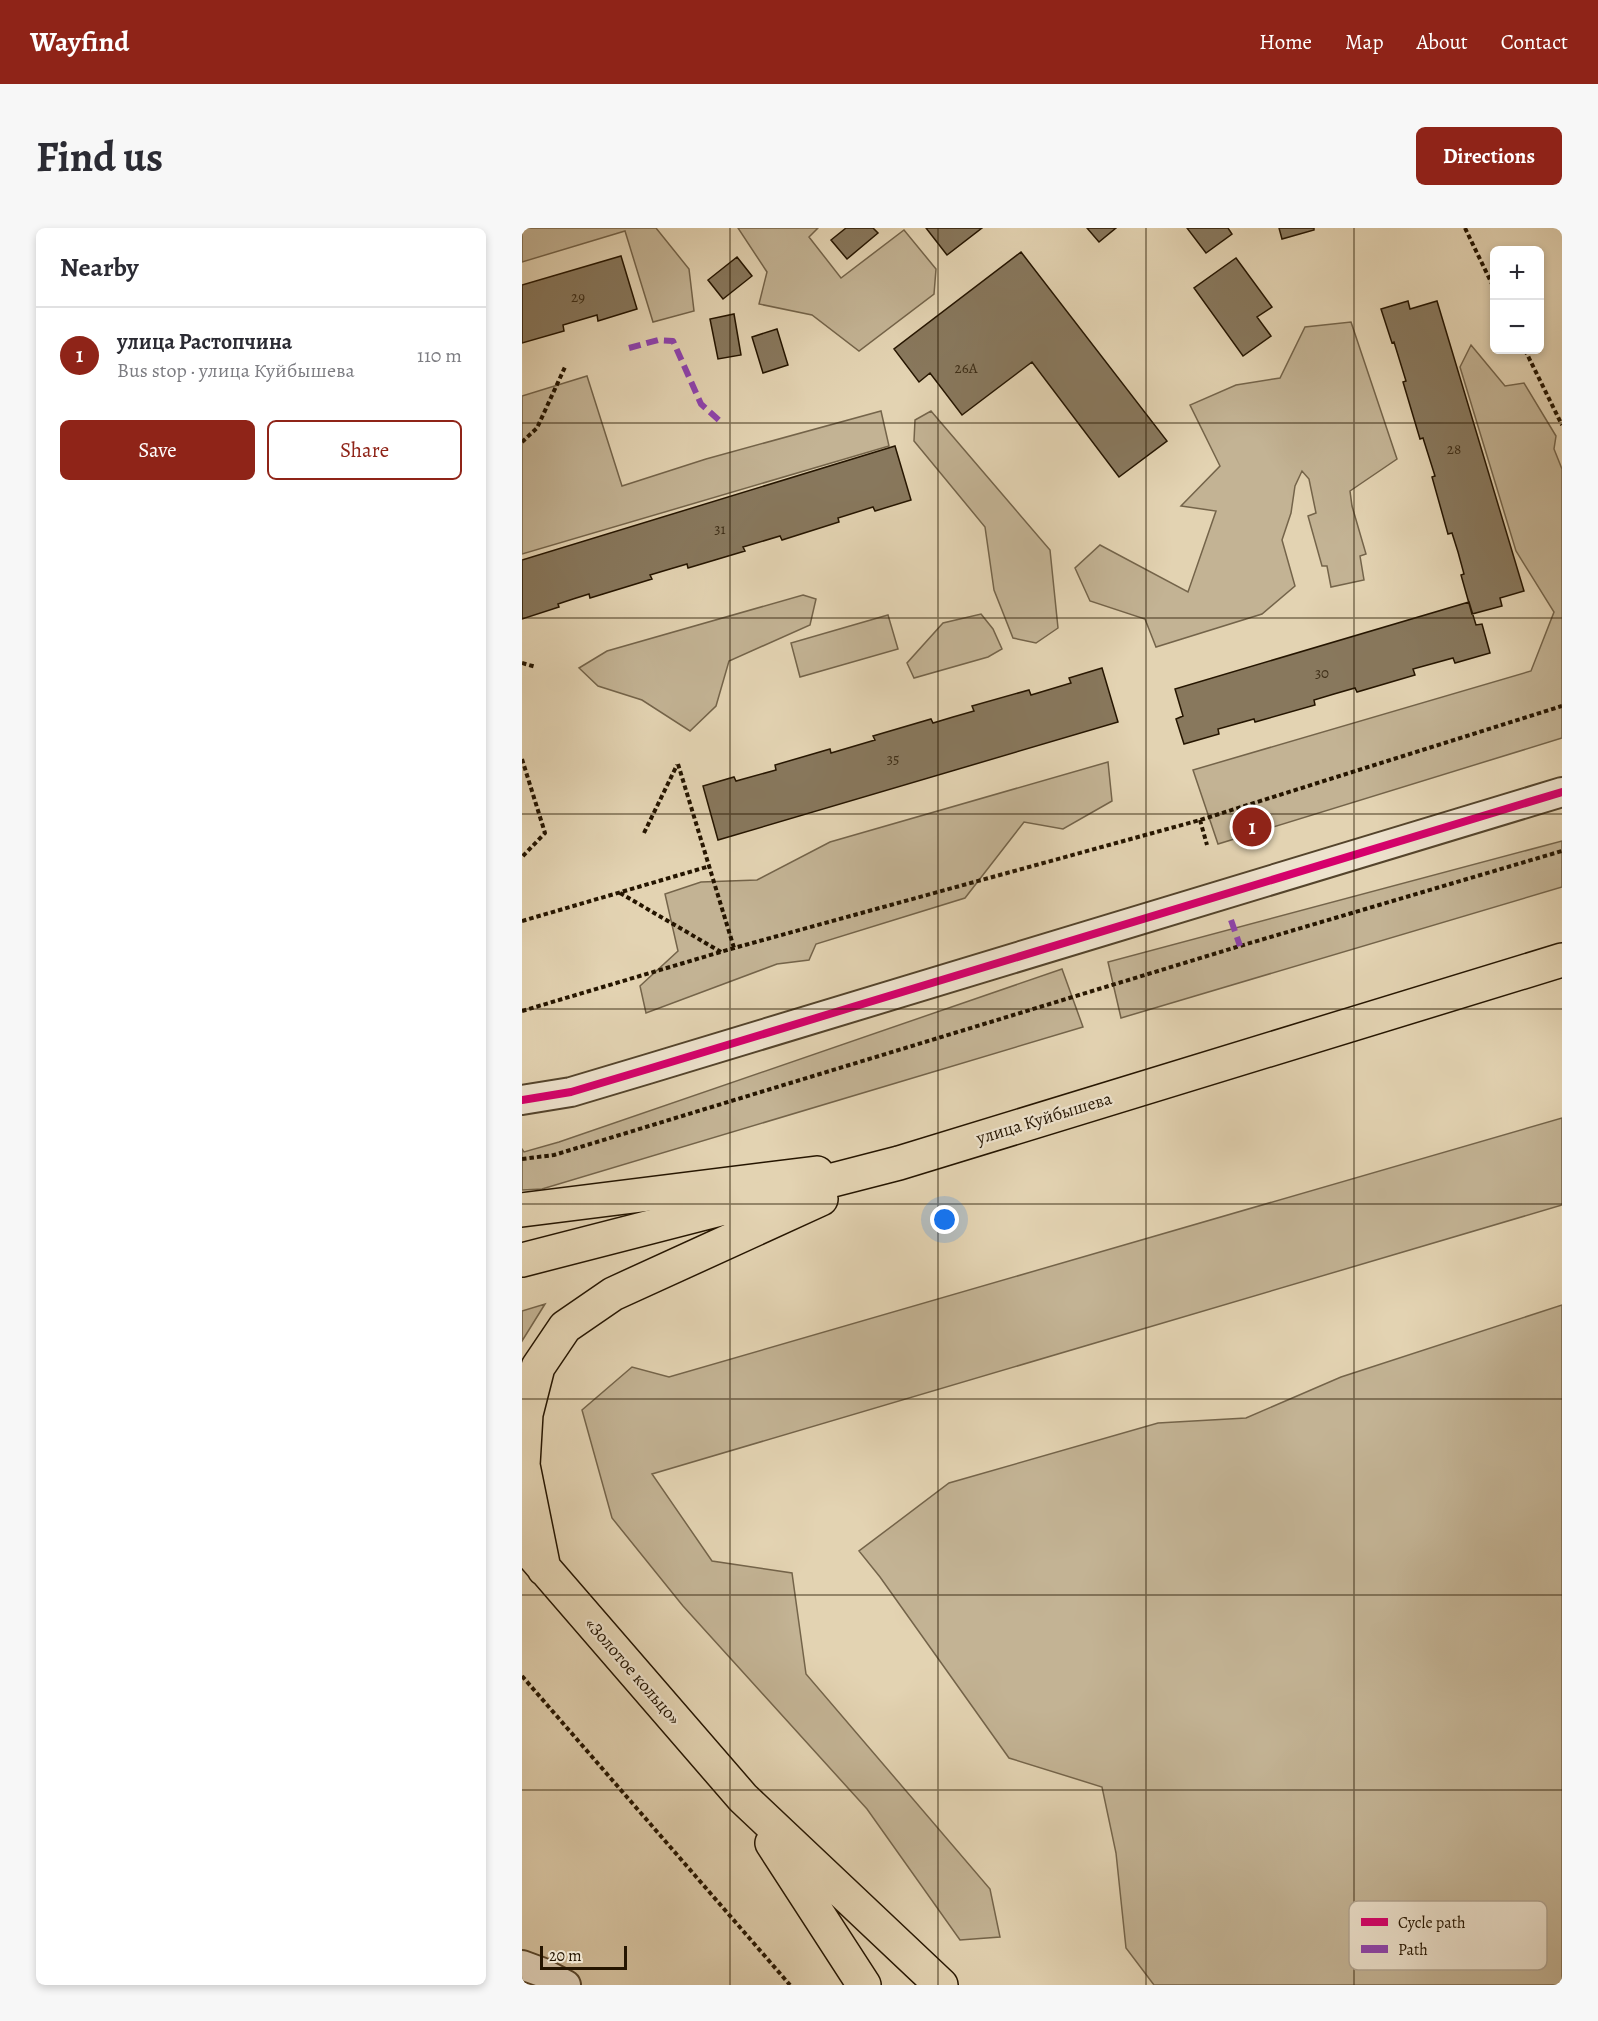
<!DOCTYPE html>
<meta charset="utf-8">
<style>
body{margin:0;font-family:Alegreya,serif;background:#f7f7f7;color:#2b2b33}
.controls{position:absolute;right:18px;top:18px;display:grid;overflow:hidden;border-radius:9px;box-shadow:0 3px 9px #0003}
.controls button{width:54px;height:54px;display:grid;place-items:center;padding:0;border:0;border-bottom:2px solid #e1e1e2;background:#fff;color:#2b2b33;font:30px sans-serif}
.scale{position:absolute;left:18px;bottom:15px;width:87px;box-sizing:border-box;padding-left:6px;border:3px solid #251500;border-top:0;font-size:16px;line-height:21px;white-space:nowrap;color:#251500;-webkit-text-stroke:4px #ede2cd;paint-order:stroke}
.you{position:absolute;left:423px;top:992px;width:21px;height:21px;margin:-15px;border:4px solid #fff;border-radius:50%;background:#1a73e8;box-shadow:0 0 0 9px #1a73e833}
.badge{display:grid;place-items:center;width:39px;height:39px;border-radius:50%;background:#8f2418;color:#fff;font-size:20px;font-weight:700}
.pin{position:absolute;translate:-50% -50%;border:3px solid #fff;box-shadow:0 2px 6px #0006}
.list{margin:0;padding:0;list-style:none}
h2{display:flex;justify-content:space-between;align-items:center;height:78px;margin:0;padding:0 24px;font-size:26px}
h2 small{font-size:20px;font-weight:400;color:#7c7c81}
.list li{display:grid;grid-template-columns:39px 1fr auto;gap:18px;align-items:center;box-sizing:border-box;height:96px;padding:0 24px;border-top:2px solid #e1e1e2}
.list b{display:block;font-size:22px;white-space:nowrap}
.list p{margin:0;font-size:20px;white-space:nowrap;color:#7c7c81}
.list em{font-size:20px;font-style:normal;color:#7c7c81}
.actions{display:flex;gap:12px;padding:18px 24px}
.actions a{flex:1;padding:14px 0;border:2px solid #8f2418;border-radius:9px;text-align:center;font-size:21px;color:#8f2418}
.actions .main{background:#8f2418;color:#fff}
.map{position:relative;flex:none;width:1040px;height:1757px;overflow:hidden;border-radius:9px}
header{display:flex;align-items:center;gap:36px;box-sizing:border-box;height:84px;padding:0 30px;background:#8f2418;color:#fff}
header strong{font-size:28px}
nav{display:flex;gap:33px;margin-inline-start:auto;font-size:21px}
.intro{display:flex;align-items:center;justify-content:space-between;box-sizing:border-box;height:144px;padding:0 36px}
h1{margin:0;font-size:42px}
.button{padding:15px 27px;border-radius:9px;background:#8f2418;color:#fff;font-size:21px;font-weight:700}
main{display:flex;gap:36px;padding:0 36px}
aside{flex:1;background:#fff;border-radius:9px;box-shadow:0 3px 9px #0003}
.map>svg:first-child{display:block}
.green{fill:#c3b394;stroke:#74644a;stroke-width:1.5}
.building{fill:#88785d;stroke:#251500;stroke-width:1.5}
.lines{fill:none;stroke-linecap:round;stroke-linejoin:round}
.minor-casing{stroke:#54442c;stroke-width:32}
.primary-casing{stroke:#251500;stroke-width:36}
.trunk-casing{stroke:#251500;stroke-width:36}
.path{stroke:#251500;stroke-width:4;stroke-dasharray:4.5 3;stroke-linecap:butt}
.minor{stroke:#ede2cd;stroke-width:28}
.primary{stroke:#e3d3b2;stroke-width:33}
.trunk{stroke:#e3d3b2;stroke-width:33}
.quiet{stroke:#8e44ad;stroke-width:6;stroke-dasharray:12 6;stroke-linecap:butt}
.cycleway-casing{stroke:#ede2cd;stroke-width:11}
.cycleway{stroke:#d6006c;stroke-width:8}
.grid{fill:none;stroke:#251500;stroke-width:1.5;stroke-opacity:0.55}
.labels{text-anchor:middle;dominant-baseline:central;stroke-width:4.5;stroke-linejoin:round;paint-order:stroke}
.number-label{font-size:15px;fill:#3e2e17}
.street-label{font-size:18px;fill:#251500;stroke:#ede2cd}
.key{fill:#ede2cd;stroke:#b1a490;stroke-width:1.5}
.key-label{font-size:16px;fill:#251500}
</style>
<header>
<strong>Wayfind</strong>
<nav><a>Home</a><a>Map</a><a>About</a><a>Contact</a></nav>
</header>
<div class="intro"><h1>Find us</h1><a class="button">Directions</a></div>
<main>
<aside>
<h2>Nearby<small></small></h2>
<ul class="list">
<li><span class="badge">1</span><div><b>улица Растопчина</b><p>Bus stop · улица Куйбышева</p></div><em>110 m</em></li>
</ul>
<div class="actions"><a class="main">Save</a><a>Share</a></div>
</aside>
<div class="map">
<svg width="1040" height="1757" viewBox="0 0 1040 1757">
<rect width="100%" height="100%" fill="#e3d3b2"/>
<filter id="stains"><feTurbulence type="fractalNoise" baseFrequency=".00333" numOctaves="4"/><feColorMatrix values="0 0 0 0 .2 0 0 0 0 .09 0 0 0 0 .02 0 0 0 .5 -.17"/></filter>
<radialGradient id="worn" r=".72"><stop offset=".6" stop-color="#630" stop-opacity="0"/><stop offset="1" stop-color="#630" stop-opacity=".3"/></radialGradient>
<path class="green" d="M0,0H134L167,41L172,83L131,94L103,3L0,34Z
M216,0H296L287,9L319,50L382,2L414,41L412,66L337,123L290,87L237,76L245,44Z
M829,94L875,231L828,263L830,278L844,326L838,328L842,352L809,359L805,338H800L786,288L794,285L787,251L780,243L773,258L769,285L760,312L773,358L740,386L634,419L623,391L568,373L553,340L578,317L666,364L694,283L659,278L698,238L668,177L714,157L758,150L783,99Z
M949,117L983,158L1002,155L1034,208L1032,221L1040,241V510L696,616L671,542L1009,443L1032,384L994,323L938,139Z
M65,148L100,258L184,231L359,183L367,218L0,326V168Z
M409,183L528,322L536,400L514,415L491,410L472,362L463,299L392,213L393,192Z
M281,367L294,371L288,397L207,433L194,478L168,503L120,472L76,458L57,440L85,423Z
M459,386L471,401L480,421L466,429L392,450L385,435L421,395Z
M366,387L376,421L278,449L269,415Z
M586,534L590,573L541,601L502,594L443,670L294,716L287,732L255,736L124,785L118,758L156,723L143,666L179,654L235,652L308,614Z
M1040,613V659L599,790L586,734Z
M540,741L561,799L20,961L0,962V921L2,924L37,914Z
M1040,890V977L130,1246L190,1333L270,1345L284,1446L468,1661L478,1709L438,1712L345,1581L161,1378L90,1290L60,1182L110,1139L147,1149Z
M23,1076L0,1113V1083Z
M1040,1077V1757H632L604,1720L594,1625L580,1559L487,1530L358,1349L337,1323L427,1255L636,1195L724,1190L819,1149Z"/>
<path class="building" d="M324,0H351L356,5L325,31L309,12Z
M404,0H460L425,27Z
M565,0H594L577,14Z
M665,0H706L710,6L684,25Z
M757,0H792V2L760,11Z
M499,24L645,213L597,249L510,134L440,187L408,145L397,154L372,121Z
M99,28L115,81L76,93L75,87L41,97L42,103L0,115V57Z
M215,29L230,48L201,71L186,52Z
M714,30L750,79L735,89L749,108L721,128L672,60Z
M886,73L888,81L915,73L1002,363L978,370L980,378L950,386L939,347L942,346L936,324L930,305L926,306L910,249L913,248L901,210L898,211L881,154L884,153L872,114L870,115L859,81Z
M212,86L219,127L196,131L188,91Z
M255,101L266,137L241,145L230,109Z
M373,218L389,272L353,283L351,279L316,290L317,294L260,312L258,308L221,319L223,323L166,340L165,336L148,341L128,347L130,351L68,370L67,366L51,371L36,376L37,379L0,391V332Z
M947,374L954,397L960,396L968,425L933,435L931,430L891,441L893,447L835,464L833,460L812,466L792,472L793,477L733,494L732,491L696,501L697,506L662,516L654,491L661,488L653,461Z
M580,440L596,494L196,612L181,558L212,549L214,553L254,542L253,537L308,521L309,525L353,512L351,508L409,491L411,495L431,489L452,483L450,478L507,462L509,467L549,455L547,450Z"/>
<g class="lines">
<defs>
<path id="minor" d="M0,872L49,864L126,841L1040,564
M0,1737L19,1744L44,1757"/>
<path id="primary" d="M0,982L295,945"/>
<path id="trunk" d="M0,1032L377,935L1040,732
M9,1325L221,1570L419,1757
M22,1341L1,1237L4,1186L16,1139L43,1099L91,1066L299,971
M250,1615L342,1757"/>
</defs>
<use href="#minor" class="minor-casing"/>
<use href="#primary" class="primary-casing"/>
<use href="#trunk" class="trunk-casing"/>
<path class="path" d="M943,0L972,60
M1003,122L1040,197
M0,214L15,200L43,139
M0,435L14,439
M0,531L23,605L0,629
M156,536L212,720
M678,592L685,617
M122,605L155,537
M98,665L199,724
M0,693L188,638
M0,783L212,720L678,592L1040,478
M0,931L32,927L718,718L1040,623
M0,1448L268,1757"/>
<use href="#minor" class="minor"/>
<use href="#primary" class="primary"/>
<use href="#trunk" class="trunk"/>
<path class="quiet" d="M107,120L136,112L151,113L179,176L200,195
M709,692L718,718"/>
<defs>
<path id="cycleway" d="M0,872L49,864L126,841L1040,564"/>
</defs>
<use href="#cycleway" class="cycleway-casing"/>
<use href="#cycleway" class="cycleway"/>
</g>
<path class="grid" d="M208,0V1757M416,0V1757M624,0V1757M832,0V1757M0,195H1040M0,390H1040M0,586H1040M0,781H1040M0,976H1040M0,1171H1040M0,1367H1040M0,1562H1040"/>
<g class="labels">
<g class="number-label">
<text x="56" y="69">29</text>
<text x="444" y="140">26А</text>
<text x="932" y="221">28</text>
<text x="198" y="301">31</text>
<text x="800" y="445">30</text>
<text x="371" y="531">35</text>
</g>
<g class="street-label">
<text transform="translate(522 890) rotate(-17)">улица Куйбышева</text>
<text transform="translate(111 1443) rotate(49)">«Золотое кольцо»</text>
</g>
</g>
<rect x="827" y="1673" width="198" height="69" rx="9" class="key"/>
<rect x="839" y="1690" width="27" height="8" fill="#d6006c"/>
<rect x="839" y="1717" width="27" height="8" fill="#8e44ad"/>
<g class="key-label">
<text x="876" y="1700">Cycle path</text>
<text x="876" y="1727">Path</text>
</g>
<rect width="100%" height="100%" filter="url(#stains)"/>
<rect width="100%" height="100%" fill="url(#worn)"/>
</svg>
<div class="controls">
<button>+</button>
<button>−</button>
</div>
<div class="scale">20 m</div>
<div class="you"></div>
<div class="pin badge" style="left:730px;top:599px">1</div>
</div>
</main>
